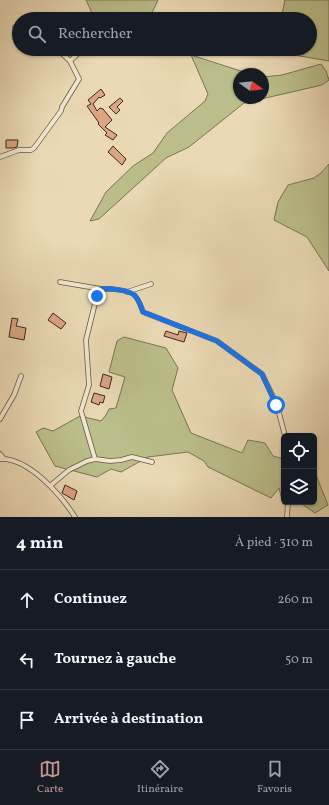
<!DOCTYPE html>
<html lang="fr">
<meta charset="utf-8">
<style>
body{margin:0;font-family:Vollkorn,serif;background:#242831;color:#f1f3f6}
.controls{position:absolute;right:12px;bottom:12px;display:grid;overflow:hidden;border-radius:6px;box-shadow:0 1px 3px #0004}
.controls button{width:36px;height:36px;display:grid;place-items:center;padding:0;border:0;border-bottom:1px solid #363941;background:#171b24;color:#f1f3f6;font:20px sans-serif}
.compass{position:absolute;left:233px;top:68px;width:36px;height:36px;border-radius:50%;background:#171b24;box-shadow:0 1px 3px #0004;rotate:105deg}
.stop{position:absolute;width:12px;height:12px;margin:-9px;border:3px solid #1a73e8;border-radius:50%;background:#fff}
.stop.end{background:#1a73e8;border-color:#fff;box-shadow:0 1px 4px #0008}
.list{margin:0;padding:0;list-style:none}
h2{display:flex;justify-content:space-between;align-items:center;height:52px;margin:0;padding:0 16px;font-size:17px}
h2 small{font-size:13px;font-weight:400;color:#9ea1a6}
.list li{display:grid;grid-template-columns:26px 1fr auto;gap:12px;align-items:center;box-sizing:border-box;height:60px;padding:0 16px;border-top:1px solid #363941}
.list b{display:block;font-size:15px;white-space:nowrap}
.list em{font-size:13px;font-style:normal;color:#9ea1a6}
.icon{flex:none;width:22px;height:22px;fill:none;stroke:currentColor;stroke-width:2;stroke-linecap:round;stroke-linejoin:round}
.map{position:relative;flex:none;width:329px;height:517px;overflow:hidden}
.search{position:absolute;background:#171b24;box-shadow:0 1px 3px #0004;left:12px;right:12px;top:12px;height:44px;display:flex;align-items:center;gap:10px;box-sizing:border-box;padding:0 14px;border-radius:22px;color:#9ea1a6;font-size:15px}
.sheet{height:232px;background:#171b24}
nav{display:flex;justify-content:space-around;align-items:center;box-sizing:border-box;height:56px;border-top:1px solid #363941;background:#171b24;font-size:11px;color:#9ea1a6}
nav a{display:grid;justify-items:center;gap:2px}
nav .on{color:#c59692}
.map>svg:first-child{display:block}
.green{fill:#bbbe8a;stroke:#787456}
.building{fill:#dea484;stroke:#342b21}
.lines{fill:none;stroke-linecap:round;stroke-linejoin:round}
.minor-casing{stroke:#625646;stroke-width:5.5}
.minor{stroke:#f1e6ce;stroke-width:4}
.route{stroke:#1a73e8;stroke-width:5}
</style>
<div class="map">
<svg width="329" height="517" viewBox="0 0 329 517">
<rect width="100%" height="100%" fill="#ead9b4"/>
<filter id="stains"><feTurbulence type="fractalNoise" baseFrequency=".005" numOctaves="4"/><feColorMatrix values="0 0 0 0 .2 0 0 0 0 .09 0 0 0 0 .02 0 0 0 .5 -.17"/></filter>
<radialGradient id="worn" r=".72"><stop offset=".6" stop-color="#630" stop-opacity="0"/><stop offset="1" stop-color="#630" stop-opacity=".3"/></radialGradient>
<path class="green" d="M86,0H158L149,19H100L92,13Z
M285,0H329V61L300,56L285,49H310V19H281Z
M191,55L250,74H239V98H263V77L282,75L321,64L326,71L329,80L322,85L244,103L189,147L166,158L99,219L90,221L106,192L133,166L153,153L167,133L205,101L208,94Z
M329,164V271L307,237L274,220L278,202L288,185L314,178L321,173Z
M124,337L166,348L178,368L172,390L191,433L242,453L248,440L265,443L273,456L284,459V502H294L283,504L279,488L271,498L208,467L204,461L188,452L148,457L121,472L111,469L97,477L55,466L36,432L43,428L53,431L80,416L101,421L106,415L109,409L116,408L125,377L109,372L117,341Z
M314,470L328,505L315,513L299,502H314Z"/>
<path class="building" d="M101,89L105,95L100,98L99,97L93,104L97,111L100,108L103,109L112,120L105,127L117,135L113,140L105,135L107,133L98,124L99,123L87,106L91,104L88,100Z
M120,98L123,101L117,107L120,110L116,114L109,107Z
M6,140H18L17,147L13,148H6Z
M113,146L126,159L122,165L108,152Z
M53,313L66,323L61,329L48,320Z
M12,318L18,319L16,326L26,328L24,340L9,337Z
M166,331L178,335L179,331L187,333L184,342L164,336Z
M103,374L112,377L109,389L100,386Z
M94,393L105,396L103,403L100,402L99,405L91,402Z
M65,485L77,491L74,500L62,493Z"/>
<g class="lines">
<defs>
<path id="minor" d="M15,27L19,29
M70,61L83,49
M0,157L19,150H31L34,148L61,111L62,107L79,79L70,61L57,49
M60,282L101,289
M127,292L151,284
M0,419L14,395L21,376
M0,454L4,459
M0,459C28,457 61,495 75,517
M95,459L81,411L89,385L86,340L97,295L101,289C108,288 127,290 133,294C138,297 141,306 143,312L217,341L262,374L277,405L285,436
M51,485L69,470L87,461L95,459L110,461L121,460L132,457L152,462
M287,517L288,502"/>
</defs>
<use href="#minor" class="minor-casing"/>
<use href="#minor" class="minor"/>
</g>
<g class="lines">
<path class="route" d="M97,296L101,289C108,288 127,290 133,294C138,297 141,306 143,312L217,341L262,374L276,405"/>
</g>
<rect width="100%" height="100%" filter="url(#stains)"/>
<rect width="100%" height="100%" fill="url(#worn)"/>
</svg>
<div class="controls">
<button><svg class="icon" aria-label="locate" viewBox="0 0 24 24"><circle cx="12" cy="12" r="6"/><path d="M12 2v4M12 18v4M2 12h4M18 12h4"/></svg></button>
<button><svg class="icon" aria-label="layers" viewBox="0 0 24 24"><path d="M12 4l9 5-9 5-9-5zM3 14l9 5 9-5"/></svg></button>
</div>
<svg class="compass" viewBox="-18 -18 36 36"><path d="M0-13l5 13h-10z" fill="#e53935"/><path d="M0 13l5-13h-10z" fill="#9ea1a6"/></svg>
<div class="stop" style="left:276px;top:405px"></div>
<div class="stop end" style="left:97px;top:296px"></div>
<div class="search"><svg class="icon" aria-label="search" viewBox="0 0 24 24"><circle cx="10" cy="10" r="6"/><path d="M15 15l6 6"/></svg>Rechercher</div>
</div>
<section class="sheet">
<h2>4 min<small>À pied · 310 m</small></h2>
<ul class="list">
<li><svg class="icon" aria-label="ahead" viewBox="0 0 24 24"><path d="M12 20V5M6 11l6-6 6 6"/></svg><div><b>Continuez</b></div><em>260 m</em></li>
<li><svg class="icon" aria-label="left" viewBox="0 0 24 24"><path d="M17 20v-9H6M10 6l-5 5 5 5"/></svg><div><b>Tournez à gauche</b></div><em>50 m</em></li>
<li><svg class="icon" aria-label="arrive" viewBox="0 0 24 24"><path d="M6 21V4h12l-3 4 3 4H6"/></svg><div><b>Arrivée à destination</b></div></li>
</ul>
</section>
<nav>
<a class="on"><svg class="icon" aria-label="map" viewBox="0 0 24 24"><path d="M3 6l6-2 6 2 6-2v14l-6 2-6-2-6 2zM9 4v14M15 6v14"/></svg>Carte</a>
<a><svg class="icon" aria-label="directions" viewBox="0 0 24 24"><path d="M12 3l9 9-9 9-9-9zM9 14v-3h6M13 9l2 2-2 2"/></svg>Itinéraire</a>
<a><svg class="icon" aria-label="saved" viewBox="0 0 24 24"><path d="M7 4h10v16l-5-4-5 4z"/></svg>Favoris</a>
</nav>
